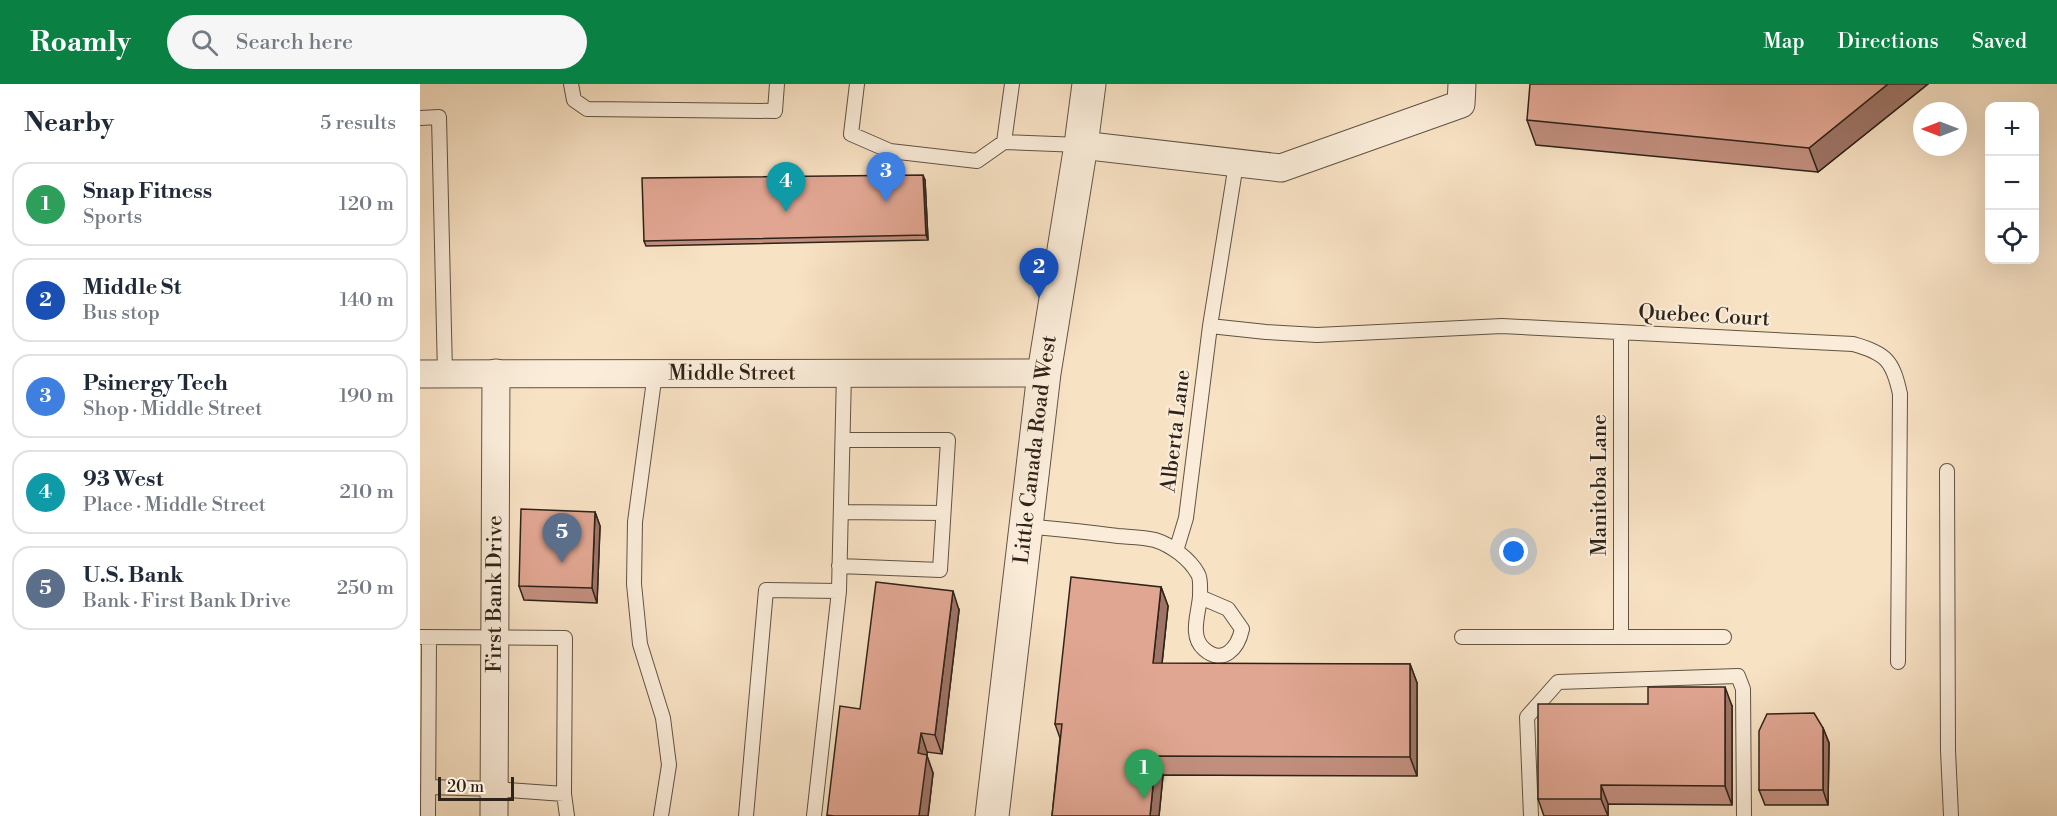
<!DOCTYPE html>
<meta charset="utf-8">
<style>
body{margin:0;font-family:"Libre Bodoni",serif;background:#f6f6f7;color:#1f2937}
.controls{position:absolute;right:18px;top:18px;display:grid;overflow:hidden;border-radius:12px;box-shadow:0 6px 24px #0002}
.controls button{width:54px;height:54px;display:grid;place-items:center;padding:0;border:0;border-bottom:2px solid #e0e1e3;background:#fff;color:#1f2937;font:30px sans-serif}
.compass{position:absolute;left:1493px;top:18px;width:54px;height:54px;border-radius:50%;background:#fff;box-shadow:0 6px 24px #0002;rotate:270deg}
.scale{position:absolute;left:18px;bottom:15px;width:76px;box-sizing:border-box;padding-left:6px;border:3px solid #2e2319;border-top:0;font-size:16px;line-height:21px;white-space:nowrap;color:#2e2319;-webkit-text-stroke:4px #faecd9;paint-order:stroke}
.you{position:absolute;left:1094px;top:468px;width:21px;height:21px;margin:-15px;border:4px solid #fff;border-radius:50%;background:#1a73e8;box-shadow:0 0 0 9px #1a73e833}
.badge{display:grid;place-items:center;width:39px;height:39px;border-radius:50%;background:#0b8043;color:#fff;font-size:20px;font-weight:700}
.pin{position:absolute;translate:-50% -50px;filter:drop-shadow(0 2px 3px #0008)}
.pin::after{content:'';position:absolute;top:32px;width:21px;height:18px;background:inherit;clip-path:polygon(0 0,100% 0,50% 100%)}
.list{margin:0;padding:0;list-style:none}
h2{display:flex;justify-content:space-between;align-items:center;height:78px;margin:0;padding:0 24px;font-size:26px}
h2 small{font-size:20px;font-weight:400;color:#747a83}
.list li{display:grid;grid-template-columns:39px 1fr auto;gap:18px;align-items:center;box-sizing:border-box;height:84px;margin:0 12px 12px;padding:0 12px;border:2px solid #e0e1e3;border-radius:18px}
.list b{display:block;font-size:22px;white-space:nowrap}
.list p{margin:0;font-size:20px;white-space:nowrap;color:#747a83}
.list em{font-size:20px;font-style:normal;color:#747a83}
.icon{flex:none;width:33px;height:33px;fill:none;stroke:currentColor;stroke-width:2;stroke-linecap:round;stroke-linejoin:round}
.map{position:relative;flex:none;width:1637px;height:732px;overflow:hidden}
header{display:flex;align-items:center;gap:36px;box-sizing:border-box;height:84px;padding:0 30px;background:#0b8043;color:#fff}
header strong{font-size:28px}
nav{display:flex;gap:33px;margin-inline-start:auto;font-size:21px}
.search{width:420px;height:54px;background:#f6f6f7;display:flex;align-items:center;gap:15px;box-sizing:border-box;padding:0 21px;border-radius:33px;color:#747a83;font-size:22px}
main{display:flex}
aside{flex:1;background:#fff}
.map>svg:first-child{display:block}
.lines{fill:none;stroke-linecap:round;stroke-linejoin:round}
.service-casing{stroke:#605344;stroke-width:16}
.minor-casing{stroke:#605344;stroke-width:29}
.tertiary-casing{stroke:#605344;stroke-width:35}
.service{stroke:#faecd9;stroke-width:14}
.minor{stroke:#faecd9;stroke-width:27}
.tertiary{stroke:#faecd9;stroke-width:33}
.wall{fill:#c28f7e;stroke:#2e2319;stroke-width:1.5}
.shaded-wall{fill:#9e7466;stroke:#2e2319;stroke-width:1.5}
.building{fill:#e1a692;stroke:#2e2319;stroke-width:1.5}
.labels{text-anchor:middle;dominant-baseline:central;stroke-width:4.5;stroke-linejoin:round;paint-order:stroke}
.street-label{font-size:21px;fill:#2e2319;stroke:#faecd9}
</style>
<header>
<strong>Roamly</strong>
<div class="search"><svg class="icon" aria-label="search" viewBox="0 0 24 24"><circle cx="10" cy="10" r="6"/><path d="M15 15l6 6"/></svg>Search here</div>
<nav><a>Map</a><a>Directions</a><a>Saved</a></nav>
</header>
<main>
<aside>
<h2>Nearby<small>5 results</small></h2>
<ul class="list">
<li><span class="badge" style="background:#2e9e5b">1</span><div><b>Snap Fitness</b><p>Sports</p></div><em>120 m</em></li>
<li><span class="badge" style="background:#1a4fb4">2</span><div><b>Middle St</b><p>Bus stop</p></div><em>140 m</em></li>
<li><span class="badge" style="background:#3f7fe0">3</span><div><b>Psinergy Tech</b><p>Shop · Middle Street</p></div><em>190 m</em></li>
<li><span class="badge" style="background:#0f9aa8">4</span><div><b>93 West</b><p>Place · Middle Street</p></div><em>210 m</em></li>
<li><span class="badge" style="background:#5c6f8a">5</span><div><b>U.S. Bank</b><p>Bank · First Bank Drive</p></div><em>250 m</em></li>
</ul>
</aside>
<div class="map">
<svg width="1637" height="732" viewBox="0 0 1637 732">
<rect width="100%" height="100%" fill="#f8e2c4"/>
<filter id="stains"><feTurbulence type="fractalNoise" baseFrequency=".00333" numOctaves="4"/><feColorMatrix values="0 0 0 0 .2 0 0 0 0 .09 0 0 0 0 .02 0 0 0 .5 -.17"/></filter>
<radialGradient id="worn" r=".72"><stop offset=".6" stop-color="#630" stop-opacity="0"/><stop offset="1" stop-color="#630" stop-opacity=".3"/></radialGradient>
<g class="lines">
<defs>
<path id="service" d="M151,0L154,16L167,25L355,27L357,0
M437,0L431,50L470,67L557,77L584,58L661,61
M0,34L19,33L25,289
M584,58L592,0
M790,242L846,248L897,251L1082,242L1433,260C1466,269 1473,277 1480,310L1478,578
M1201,249V553
M235,289L215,438L214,500L220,560L243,634L249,681L241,732
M1527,387L1528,666L1531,732
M421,428L523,429
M606,442C637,445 667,448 698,452C710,453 724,453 735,456C751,461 770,475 778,490C781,495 780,506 780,512C779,529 769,552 784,565C803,582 818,564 822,545L808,525L780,513
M756,467L766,434L790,242L816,80
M419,482L520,486L528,356H424
M0,553L145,554L144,710L147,732
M1042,553H1304
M9,703L74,705L144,710
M8,732L9,554
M326,732L346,506L419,507L424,289
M394,732L419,507
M1111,732L1107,633L1138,598L1318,592L1323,605L1324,732"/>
<g id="minor">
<path d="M661,61L861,84L1041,20L1042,0"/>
<path id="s1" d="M0,290L624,289"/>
<path id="s2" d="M74,732L76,289"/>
</g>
<g id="tertiary">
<path id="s3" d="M572,732L624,289L661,61L669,0"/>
</g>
</defs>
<use href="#service" class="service-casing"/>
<use href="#minor" class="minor-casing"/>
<use href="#tertiary" class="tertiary-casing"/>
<use href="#service" class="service"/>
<use href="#minor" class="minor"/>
<use href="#tertiary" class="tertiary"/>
</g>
<path class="wall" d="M1508,0L1398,88L1116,61L1107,36Z
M505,96L508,156L226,162L224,157Z
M175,428L180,442L177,519L104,516L99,502Z
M741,503L748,522L742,580H990L997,599V692L743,691L739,732H632L640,654L635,640Z
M539,526L522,670L507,668V672L513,689L508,732H407L440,625Z
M1312,622V721L1188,720V732H1124L1118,715Z
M1403,644L1409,659L1408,721H1345L1339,706Z"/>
<path class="shaded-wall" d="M1468,0H1508L1398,88L1389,64Z
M503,91L505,96L508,156L506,151Z
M175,428L180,442L177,519L172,504Z
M741,503L748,522L740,598L733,579Z
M533,507L539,526L522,670L515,651Z
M990,580L997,599V692L990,673Z
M1305,603L1312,622V721L1305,702Z
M1403,644L1409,659L1408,721L1403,706Z
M501,649L507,668V672L513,689L508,732H499L498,669Z
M736,672L743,691L739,732H730Z
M1181,701L1188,720V732L1181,715Z"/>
<path class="building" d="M1110,0H1468L1389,64L1107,36Z
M503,91L506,151L224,157L222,94Z
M101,425L175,428L172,504L99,502Z
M651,493L741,503L733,579L990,580V673L736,672L730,732H632L642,640H635Z
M456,498L533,507L515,651L501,649L498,669L507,671L499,732H414L407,731L420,622L440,625Z
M1228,603H1305V702L1181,701V715H1118V620H1228Z
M1394,629L1403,644V706H1339V647L1347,630Z"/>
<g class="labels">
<g class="street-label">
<text transform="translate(1284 232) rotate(3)">Quebec Court</text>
<text stroke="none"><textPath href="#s1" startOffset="312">Middle Street</textPath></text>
<text transform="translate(756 347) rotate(-83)">Alberta Lane</text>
<text stroke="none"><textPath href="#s3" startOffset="369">Little Canada Road West</textPath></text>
<text transform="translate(1180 401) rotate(-90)">Manitoba Lane</text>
<text stroke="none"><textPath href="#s2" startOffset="222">First Bank Drive</textPath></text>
</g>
</g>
<rect width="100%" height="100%" filter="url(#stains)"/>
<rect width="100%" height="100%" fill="url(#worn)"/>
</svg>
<div class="controls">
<button>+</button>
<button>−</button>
<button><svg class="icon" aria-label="locate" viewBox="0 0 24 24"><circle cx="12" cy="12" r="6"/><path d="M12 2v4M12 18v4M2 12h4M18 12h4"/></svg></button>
</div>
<svg class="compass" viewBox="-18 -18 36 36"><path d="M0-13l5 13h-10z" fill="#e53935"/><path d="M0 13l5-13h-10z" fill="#747a83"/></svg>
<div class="scale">20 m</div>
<div class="you"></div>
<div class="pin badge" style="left:724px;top:715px;background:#2e9e5b">1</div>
<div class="pin badge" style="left:619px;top:214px;background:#1a4fb4">2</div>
<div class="pin badge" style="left:466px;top:118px;background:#3f7fe0">3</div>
<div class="pin badge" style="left:366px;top:128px;background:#0f9aa8">4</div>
<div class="pin badge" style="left:142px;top:479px;background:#5c6f8a">5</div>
</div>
</main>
